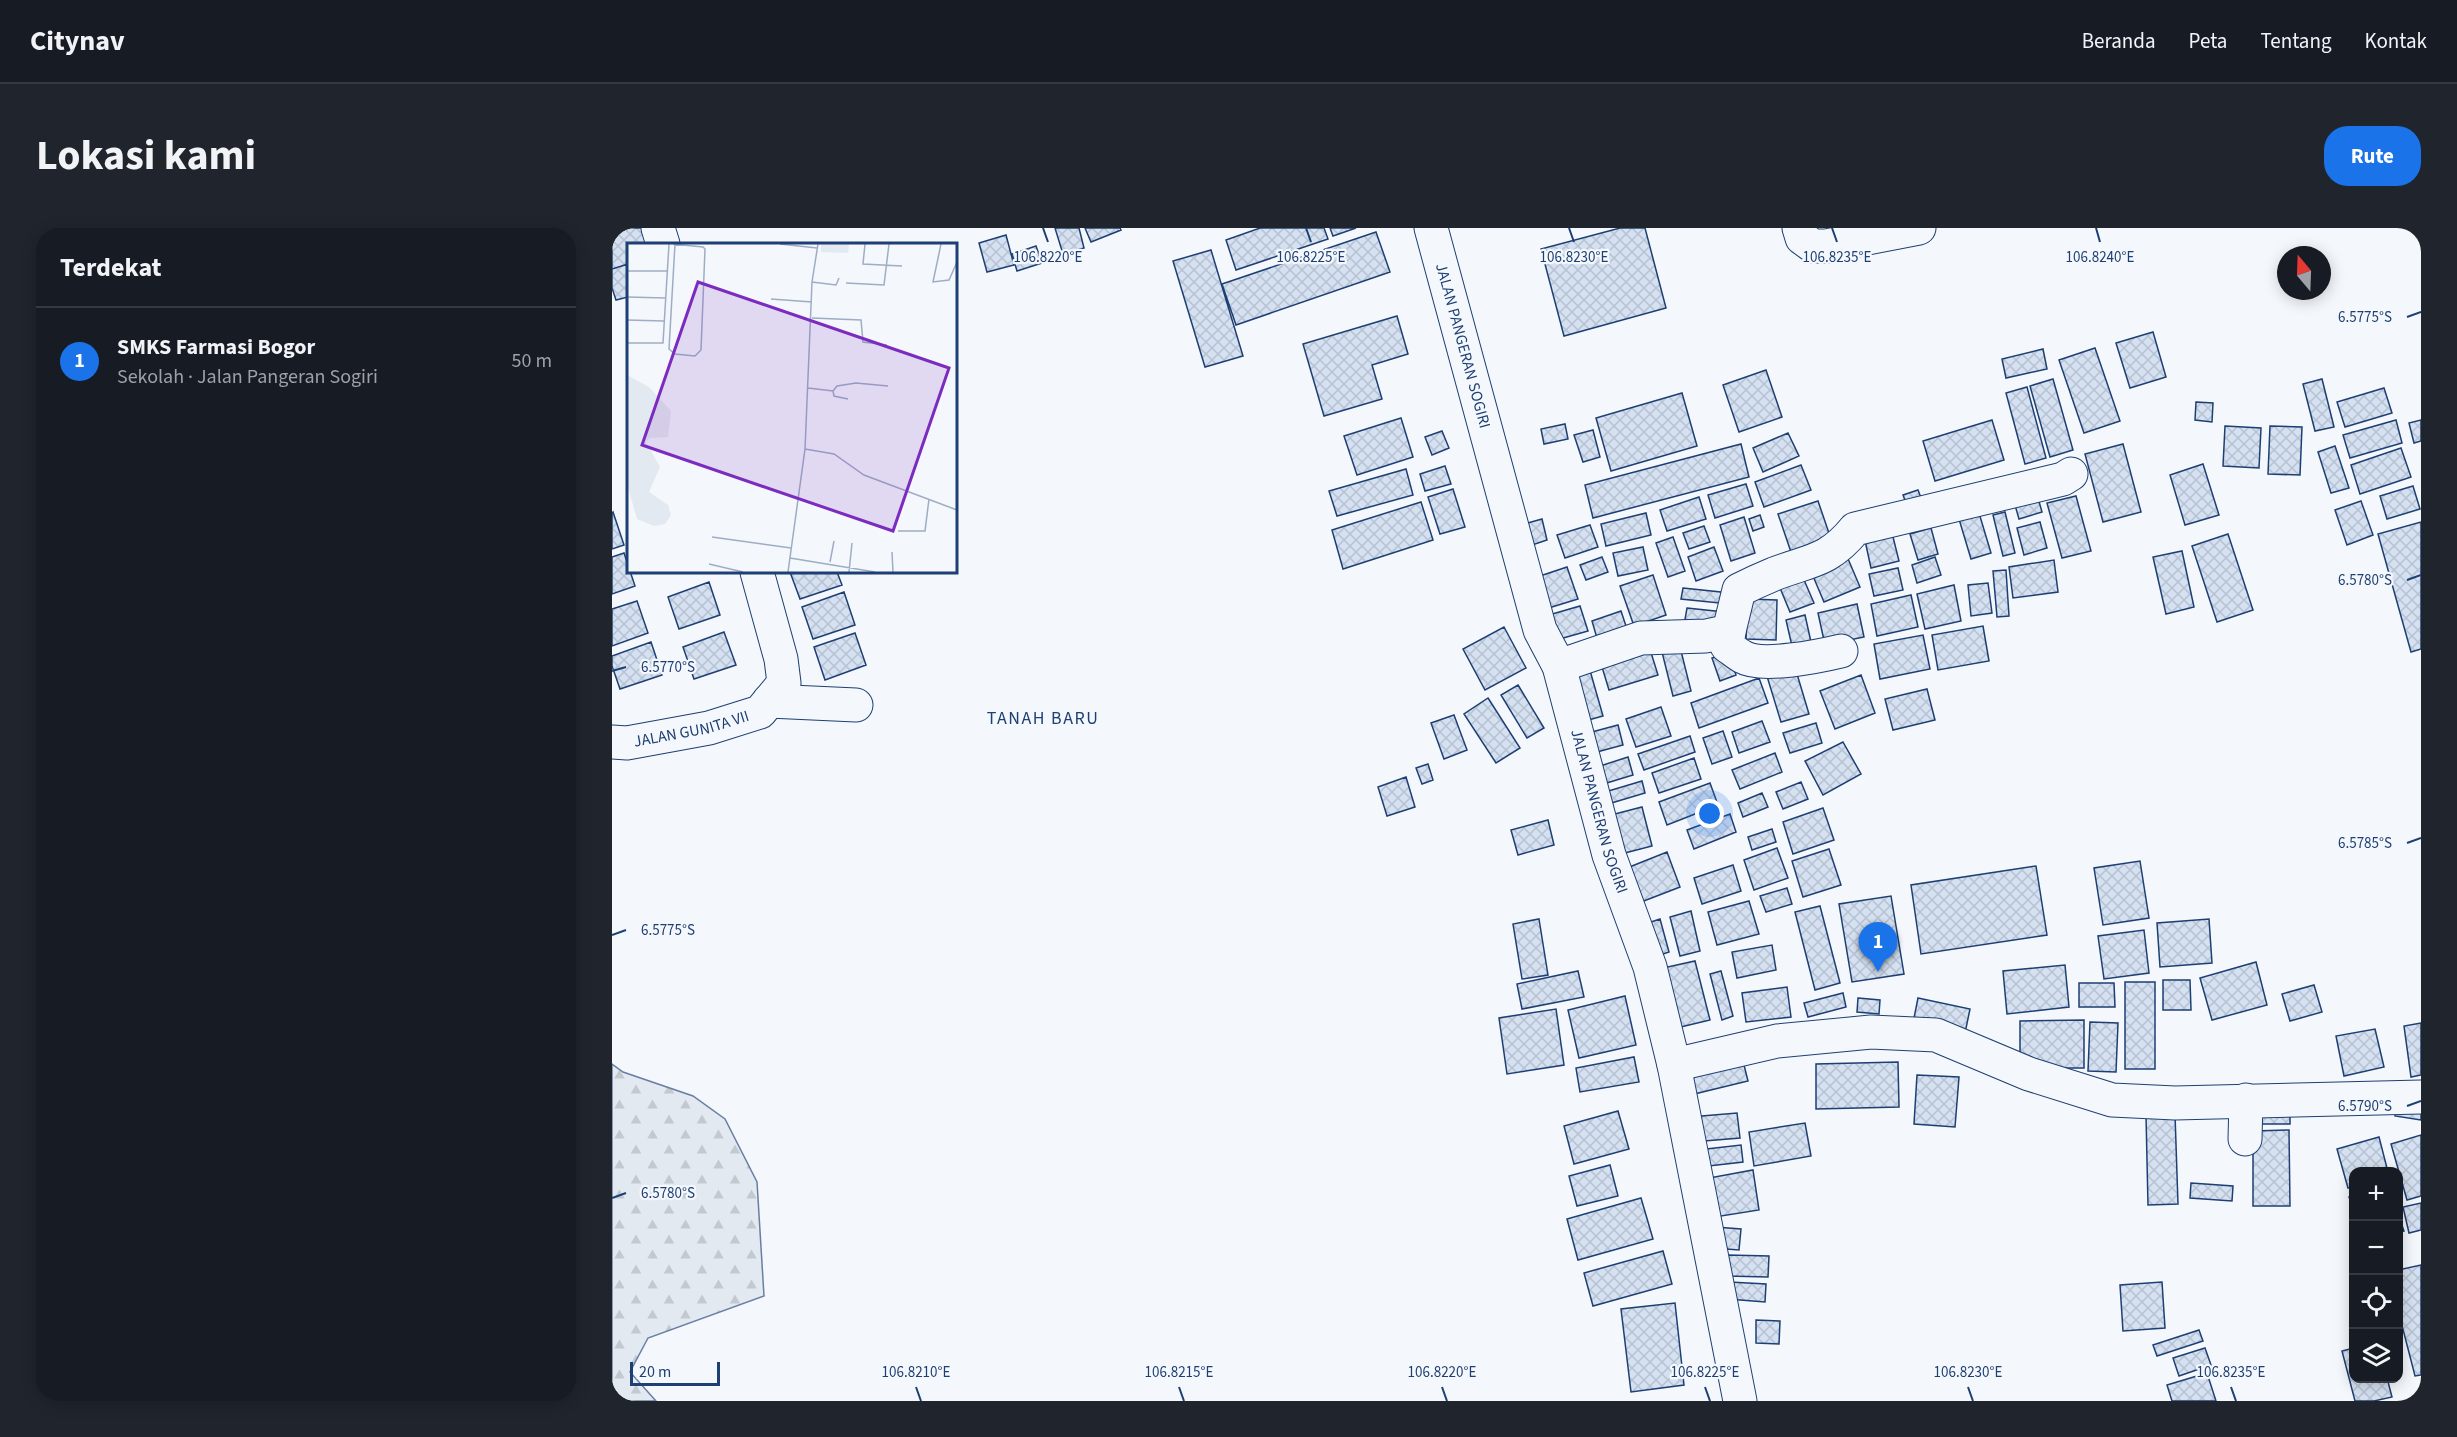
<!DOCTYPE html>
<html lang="id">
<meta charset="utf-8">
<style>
body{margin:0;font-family:"Source Sans 3",sans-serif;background:#20242c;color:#f1f3f6}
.controls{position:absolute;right:18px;bottom:18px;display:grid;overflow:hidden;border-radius:12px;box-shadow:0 3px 15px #0003}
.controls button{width:54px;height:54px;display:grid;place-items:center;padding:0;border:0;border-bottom:2px solid #363941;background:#171b24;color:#f1f3f6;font:30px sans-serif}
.compass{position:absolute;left:1665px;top:18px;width:54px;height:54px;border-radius:50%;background:#171b24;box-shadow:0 3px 15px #0003;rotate:341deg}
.scale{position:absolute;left:18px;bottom:15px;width:90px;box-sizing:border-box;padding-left:6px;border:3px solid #1d3f73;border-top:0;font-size:16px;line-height:21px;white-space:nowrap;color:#1d3f73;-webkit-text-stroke:4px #f4f7fb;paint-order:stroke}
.you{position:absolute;left:1098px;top:586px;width:21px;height:21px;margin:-15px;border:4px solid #fff;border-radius:50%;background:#1a73e8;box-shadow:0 0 0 9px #1a73e833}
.badge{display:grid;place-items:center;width:39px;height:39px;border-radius:50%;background:#1a73e8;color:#fff;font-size:20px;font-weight:700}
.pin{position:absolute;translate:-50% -50px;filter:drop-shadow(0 2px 3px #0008)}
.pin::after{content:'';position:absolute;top:32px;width:21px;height:18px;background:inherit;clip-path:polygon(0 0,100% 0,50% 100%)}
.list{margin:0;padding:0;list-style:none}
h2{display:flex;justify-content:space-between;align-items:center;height:78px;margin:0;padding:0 24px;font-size:26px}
h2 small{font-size:20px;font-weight:400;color:#9ea1a6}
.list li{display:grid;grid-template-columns:39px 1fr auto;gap:18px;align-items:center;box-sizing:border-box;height:108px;padding:0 24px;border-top:2px solid #363941}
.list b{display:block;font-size:22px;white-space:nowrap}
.list p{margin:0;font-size:20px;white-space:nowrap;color:#9ea1a6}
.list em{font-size:20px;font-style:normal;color:#9ea1a6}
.icon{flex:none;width:33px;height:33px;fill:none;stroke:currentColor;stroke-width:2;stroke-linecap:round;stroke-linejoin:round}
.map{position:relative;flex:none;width:1809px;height:1173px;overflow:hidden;border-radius:24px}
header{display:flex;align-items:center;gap:36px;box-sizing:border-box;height:84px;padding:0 30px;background:#171b24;border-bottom:2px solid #363941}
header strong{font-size:28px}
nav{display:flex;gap:33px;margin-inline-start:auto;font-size:21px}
.intro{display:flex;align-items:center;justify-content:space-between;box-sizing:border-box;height:144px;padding:0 36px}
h1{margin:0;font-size:42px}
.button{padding:15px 27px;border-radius:24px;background:#1a73e8;color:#fff;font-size:21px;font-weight:700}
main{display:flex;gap:36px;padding:0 36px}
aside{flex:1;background:#171b24;border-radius:24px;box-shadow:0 3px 15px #0003}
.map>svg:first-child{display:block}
.forest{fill:url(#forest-firs);stroke:#687fa3;stroke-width:1.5}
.building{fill:url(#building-cross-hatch);stroke:#1d3f73;stroke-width:1.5}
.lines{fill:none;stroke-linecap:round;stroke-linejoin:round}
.minor-casing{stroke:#1d3f73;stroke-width:35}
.minor{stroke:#f4f7fb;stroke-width:33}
.ticks{fill:none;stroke:#1d3f73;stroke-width:2}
.labels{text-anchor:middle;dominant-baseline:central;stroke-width:4.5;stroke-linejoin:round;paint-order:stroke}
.street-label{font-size:16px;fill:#1d3f73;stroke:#f4f7fb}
.neighbourhood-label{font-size:18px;letter-spacing:1.5px;fill:#1d3f73;stroke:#f4f7fb}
.inset-road{fill:none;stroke:#9eadc5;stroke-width:1.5}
.view{fill:#7b2cbf;fill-opacity:0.15;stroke:#7b2cbf;stroke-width:3}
.inset-edge{fill:none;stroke:#1d3f73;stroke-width:3}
.ticks-label{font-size:15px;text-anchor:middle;fill:#1d3f73;stroke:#f4f7fb;stroke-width:4.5;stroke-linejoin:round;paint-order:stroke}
</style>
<header>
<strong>Citynav</strong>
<nav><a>Beranda</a><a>Peta</a><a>Tentang</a><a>Kontak</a></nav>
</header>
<div class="intro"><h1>Lokasi kami</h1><a class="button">Rute</a></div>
<main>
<aside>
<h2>Terdekat<small></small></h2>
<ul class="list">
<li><span class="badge">1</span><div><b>SMKS Farmasi Bogor</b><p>Sekolah · Jalan Pangeran Sogiri</p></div><em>50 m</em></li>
</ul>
</aside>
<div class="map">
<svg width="1809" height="1173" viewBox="0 0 1809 1173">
<defs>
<pattern id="forest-firs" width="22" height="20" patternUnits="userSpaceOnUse" patternTransform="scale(1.5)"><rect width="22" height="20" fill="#e3e9f0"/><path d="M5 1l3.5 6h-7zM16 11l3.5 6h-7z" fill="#c2c9d1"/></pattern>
<pattern id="building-cross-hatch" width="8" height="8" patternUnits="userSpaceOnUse" patternTransform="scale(1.5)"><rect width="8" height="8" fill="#d5e0f0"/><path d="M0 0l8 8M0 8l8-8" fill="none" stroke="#b6c1d1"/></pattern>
</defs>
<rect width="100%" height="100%" fill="#f4f7fb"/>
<path class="forest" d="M0,836L11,844L81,868L113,891L145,954L152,1068L36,1110L18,1144L44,1173H0Z"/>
<path class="building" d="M0,0H18L0,4Z
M18,0H33L37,16H16V36L0,41V4Z
M443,0H467L472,20L451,26Z
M473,0H508L509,2L479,14Z
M648,0H712L716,11L624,42L614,12Z
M718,0H744L721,8Z
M1008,0H1033L1054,80L952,108L929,21Z
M764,4L778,44L624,97L610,56Z
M394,7L402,37L375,44L367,15Z
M424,18L430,35L405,43L400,26Z
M599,22L631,128L593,139L561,33Z
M16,36V69L4,72L0,60V41Z
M785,88L796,126L760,137L770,171L712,188L691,116Z
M1541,104L1554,149L1518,160L1504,115Z
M1483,120L1508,193L1472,205L1447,132Z
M1431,121L1435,141L1394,150L1390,131Z
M1154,142L1170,189L1127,204L1111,157Z
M1441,151L1461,222L1438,229L1418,158Z
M1710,151L1722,199L1703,203L1691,156Z
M1415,159L1434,230L1413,236L1394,165Z
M1772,160L1780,185L1733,199L1725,174Z
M1070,165L1085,218L999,243L984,190Z
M1584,174L1601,175L1600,194L1583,192Z
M789,190L801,229L745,247L732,208Z
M1380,192L1392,232L1323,253L1311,213Z
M1784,192L1790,215L1738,230L1731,207Z
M1809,192V213L1802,215L1797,195Z
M953,196L956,211L932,216L929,201Z
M1613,198L1649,200L1647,240L1611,238Z
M1658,198L1690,199L1688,247L1656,246Z
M981,202L988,229L971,234L962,207Z
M830,203L837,220L820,227L813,209Z
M1176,205L1187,228L1151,244L1141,220Z
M1129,216L1137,249L981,290L973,257Z
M1511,216L1529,284L1491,294L1473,226Z
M1723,218L1737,260L1719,265L1706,224Z
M1789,220L1799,249L1748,266L1739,237Z
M1591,236L1607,287L1573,297L1558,247Z
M1189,237L1199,262L1152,279L1143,254Z
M833,238L839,256L813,263L808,246Z
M794,241L801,267L725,288L717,263Z
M1134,256L1141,278L1103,290L1096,267Z
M1801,258L1808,281L1775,291L1768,268Z
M841,261L853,299L828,306L816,269Z
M1306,262L1311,275L1296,280L1291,267Z
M1464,268L1479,323L1450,330L1435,275Z
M1087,269L1094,291L1055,303L1048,282Z
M1426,270L1430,284L1407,291L1403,277Z
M1206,273L1219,311L1179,324L1166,286Z
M1749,273L1761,307L1735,317L1723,282Z
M809,274L821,312L731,341L720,302Z
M1,284L12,317L0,321V285Z
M1393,284L1403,325L1391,328L1381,287Z
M1034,285L1039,307L994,318L989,296Z
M1367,285L1379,325L1359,331L1347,291Z
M1148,287L1152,299L1141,303L1137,291Z
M1132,289L1143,325L1119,333L1108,297Z
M930,291L935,312L917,318L912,296Z
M1428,294L1435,320L1412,327L1405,300Z
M1809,294V421L1799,424L1766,306Z
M978,297L986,319L953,330L945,307Z
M1092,298L1098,314L1077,321L1071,305Z
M1319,300L1326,326L1306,332L1298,306Z
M1279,301L1287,333L1259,340L1252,308Z
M1616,306L1641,382L1605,394L1580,318Z
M1061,309L1073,343L1056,349L1044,315Z
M1031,319L1036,342L1006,348L1001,325Z
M1102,319L1111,343L1084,353L1076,329Z
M1570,323L1582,379L1554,386L1541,329Z
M12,325L23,358L0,366V329Z
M1234,326L1248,359L1212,374L1198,341Z
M990,329L996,344L974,352L968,337Z
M1323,329L1329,347L1305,355L1300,337Z
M1442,332L1446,364L1401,370L1397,339Z
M955,339L966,371L930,382L919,351Z
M1286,340L1291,362L1262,368L1257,346Z
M1394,342L1397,388L1385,389L1381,343Z
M178,344H225L230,357L188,371Z
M1189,345L1202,375L1178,384L1166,355Z
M1041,347L1054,387L1022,398L1008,358Z
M97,354L108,387L67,401L56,369Z
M1376,355L1380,385L1359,388L1356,357Z
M1342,357L1349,393L1313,401L1305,366Z
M1071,360L1118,365L1117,376L1069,371Z
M232,364L243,397L201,411L190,379Z
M1299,367L1306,399L1265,408L1259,376Z
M1136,371L1165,372L1164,412L1134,411Z
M25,373L36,405L0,418V381Z
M1245,376L1252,409L1213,417L1206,385Z
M968,378L976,403L937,414L930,389Z
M1075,380L1112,384L1110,401L1072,397Z
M1009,383L1017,407L987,417L980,393Z
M1193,387L1199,414L1180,418L1174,392Z
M1371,398L1377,433L1326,442L1320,407Z
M892,399L914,440L873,462L851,421Z
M112,404L124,437L82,451L71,419Z
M243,405L254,437L213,452L202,419Z
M1311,407L1318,441L1268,451L1262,416Z
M39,414L50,447L8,461L0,438V428Z
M1036,415L1046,447L997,462L987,429Z
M1067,415L1079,463L1061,468L1049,420Z
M1116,425L1124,447L1108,453L1100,430Z
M975,432L991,488L969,494L953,439Z
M1182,436L1197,486L1169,494L1154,445Z
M1249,447L1263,485L1223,501L1208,463Z
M1147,450L1156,475L1087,500L1079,475Z
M906,457L932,500L915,510L889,467Z
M1315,461L1323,492L1281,502L1273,471Z
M876,470L908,520L884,535L852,486Z
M1049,479L1059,508L1024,519L1014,491Z
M842,487L855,522L832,531L819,495Z
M1150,493L1158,514L1127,525L1120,504Z
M1204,495L1210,515L1178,525L1171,505Z
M1006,497L1011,517L981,525L976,505Z
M1111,503L1120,529L1100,536L1091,510Z
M1078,508L1083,524L1032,542L1026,526Z
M1231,514L1249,546L1211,567L1193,533Z
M1163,525L1170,544L1128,561L1120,542Z
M1016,529L1021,547L988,557L982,540Z
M1082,530L1089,551L1047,565L1040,545Z
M816,536L821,552L810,556L804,540Z
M794,549L803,579L775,588L766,559Z
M1030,553L1033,565L996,576L993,564Z
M1189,554L1196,571L1171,581L1164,564Z
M1098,555L1106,577L1055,597L1047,574Z
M1150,565L1156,579L1131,589L1126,575Z
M1030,579L1040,618L1005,627L995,588Z
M1211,580L1222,612L1181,626L1171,594Z
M1118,586L1124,604L1082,621L1075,602Z
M936,592L942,617L906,627L899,602Z
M1160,601L1164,614L1140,622L1136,609Z
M1165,620L1176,650L1142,662L1132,632Z
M1217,621L1229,657L1191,669L1180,633Z
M1055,624L1068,659L1024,676L1010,642Z
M1528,633L1537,690L1491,697L1482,640Z
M1121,637L1129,663L1090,676L1082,650Z
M1424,638L1435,707L1309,726L1299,657Z
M1175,660L1180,676L1154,684L1148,668Z
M1279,668L1292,746L1240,754L1227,676Z
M1137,673L1147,706L1105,717L1096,684Z
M1208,678L1228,755L1203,762L1183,684Z
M1079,683L1088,723L1068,728L1058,689Z
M927,691L936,747L910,751L901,696Z
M1048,691L1057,724L1039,730L1030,697Z
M1597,691L1600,735L1548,739L1545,695Z
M1532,702L1537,745L1492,751L1486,708Z
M1160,717L1164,742L1125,750L1120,724Z
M1083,733L1098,792L1056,802L1042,742Z
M1644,734L1655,777L1600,792L1588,750Z
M1453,737L1457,779L1395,786L1391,743Z
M966,743L972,769L910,781L905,756Z
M1109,743L1121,788L1110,792L1098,746Z
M1551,752H1578L1579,782H1551Z
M1513,754H1543V841H1513Z
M1467,755H1502L1503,779H1467Z
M1702,757L1710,784L1678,793L1670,766Z
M1175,759L1179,789L1134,794L1130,765Z
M1231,765L1234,779L1196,789L1192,775Z
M1013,768L1024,817L967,830L956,782Z
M1246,770L1268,772L1267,786L1245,784Z
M1306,770L1358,781L1353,805L1301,795Z
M944,781L952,837L895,846L887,790Z
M1472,792V840H1408V793Z
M1478,794L1506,795L1504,844L1476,843Z
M1809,795V847L1799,849L1792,798Z
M1763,801L1772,839L1732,848L1724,808Z
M1129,825L1136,853L1078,867L1071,840Z
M1022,829L1027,854L968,864L964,840Z
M1286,834L1287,879L1204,881V836Z
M1305,847L1347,849L1343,899L1302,896Z
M1786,872L1809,876V892L1783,888Z
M1638,881L1678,882V896H1637Z
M1006,883L1017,921L962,936L952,898Z
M1125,885L1128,910L1080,914L1078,889Z
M1563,886L1566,976L1536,977L1534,887Z
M1193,895L1199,928L1142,938L1137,904Z
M1677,902L1678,978H1641V903Z
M1809,907V968L1795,972L1779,916Z
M1767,909L1776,944H1742V958L1736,960L1725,921Z
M1129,917L1131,934L1088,939L1086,922Z
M998,937L1006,968L965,978L957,948Z
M1141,942L1147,982L1103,989L1097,950Z
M1579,955L1621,958L1620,973L1578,970Z
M1742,967V983L1737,969Z
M1029,970L1041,1011L966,1032L955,991Z
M1809,975V1002L1797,1005L1791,979Z
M1786,986L1792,1003L1786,1005Z
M1103,999L1129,1001L1127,1022L1101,1020Z
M1051,1023L1060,1056L981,1078L972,1045Z
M1115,1027L1157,1028L1156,1049L1115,1048Z
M1809,1037V1147L1803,1148L1786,1082V1042Z
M1117,1054L1154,1056L1153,1074L1116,1071Z
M1550,1054L1553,1100L1511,1103L1508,1057Z
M1063,1075L1072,1157L1019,1164L1009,1081Z
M1144,1092L1168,1093L1167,1116L1144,1115Z
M1587,1102L1591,1113L1545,1128L1541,1117Z
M1593,1120L1599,1137L1567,1148L1561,1130Z
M1742,1120V1150H1775L1780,1169L1762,1173H1743L1730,1123Z
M1595,1145L1604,1173H1560L1555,1157Z"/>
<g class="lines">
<defs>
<g id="minor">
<path d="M46,0L51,16"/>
<path id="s1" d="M819,0L928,402L947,438L997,627L1038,739L1062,837L1128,1173"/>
<path d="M1187,0L1190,10L1201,18H1214L1307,0"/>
<path d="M1117,403L1127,362C1139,356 1150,351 1162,346C1198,332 1216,334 1243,301L1451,251L1459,246"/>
<path d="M947,438L1029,410L1094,408L1117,403L1115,418C1120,421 1125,426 1131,429C1150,440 1208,428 1229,423"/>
<path d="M157,473L244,477"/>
<path id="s2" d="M0,514L15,515L97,500L148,484L172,455L169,431L145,344"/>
<path d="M1062,837L1165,813L1259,804L1324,807L1417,846L1500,872L1563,875L1809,869"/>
<path d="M1633,911L1634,872"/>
</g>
</defs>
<use href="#minor" class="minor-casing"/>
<use href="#minor" class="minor"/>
</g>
<path class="ticks" d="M431,0L436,14M694,0L699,14M957,0L962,14M1220,0L1225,14M1484,0L1488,14M1795,89L1809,84M1795,352L1809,347M0,443L14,439M1795,615L1809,610M0,707L14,702M1795,878L1809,873M0,970L14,965M304,1159L309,1173M567,1159L572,1173M830,1159L835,1173M1093,1159L1098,1173M1356,1159L1361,1173M1619,1159L1624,1173"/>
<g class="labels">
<g class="street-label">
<text stroke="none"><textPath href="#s1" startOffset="122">JALAN PANGERAN SOGIRI</textPath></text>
<text stroke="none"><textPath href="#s2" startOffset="81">JALAN GUNITA VII</textPath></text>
<text stroke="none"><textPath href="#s1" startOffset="608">JALAN PANGERAN SOGIRI</textPath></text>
</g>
<g class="neighbourhood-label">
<text x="431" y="490">TANAH BARU</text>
</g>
</g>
<g transform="translate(15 15)">
<rect width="330" height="330" fill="#f4f7fb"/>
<path d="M194,1H222L221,10L194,9Z" fill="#e3e9f0"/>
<path d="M0,132L22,144L44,168L41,194L23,195L19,199L33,224L22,249L41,262L44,272L38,281L27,283L10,276L0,241Z" fill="#e3e9f0"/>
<path class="inset-road" d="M46,1L76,4L78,6L74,107L68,113L48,111L42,106L48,1M153,1L190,5M238,1L236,21L275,23M314,1L306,39L322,37L330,19M0,28H40M185,39L209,42L212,35M219,40L257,42L262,1M0,54L39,55M144,56L185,59M185,75L234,77L236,99L260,102M0,77L37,78M0,100H36L42,1M181,145L206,148L207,153L221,156M206,148L210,143L229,140L261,143M178,206L207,211L237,232L330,267M271,288H298L302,256M85,294L164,305M265,309L266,329M163,315L248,329M203,319L207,298M82,321L116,329M161,329L178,206L185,39L191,1M222,329L225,300"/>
<path class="view" d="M71,39L322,125L266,288L15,202Z"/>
<rect width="330" height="330" class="inset-edge"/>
</g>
<g class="ticks-label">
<text x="436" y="34">106.8220°E</text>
<text x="699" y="34">106.8225°E</text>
<text x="1225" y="34">106.8235°E</text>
<text x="962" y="34">106.8230°E</text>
<text x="1488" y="34">106.8240°E</text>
<text x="1753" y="94">6.5775°S</text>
<text x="1753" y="357">6.5780°S</text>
<text x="56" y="444">6.5770°S</text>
<text x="1753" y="620">6.5785°S</text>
<text x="56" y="707">6.5775°S</text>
<text x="1753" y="883">6.5790°S</text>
<text x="56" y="970">6.5780°S</text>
<text x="304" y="1149">106.8210°E</text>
<text x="567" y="1149">106.8215°E</text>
<text x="830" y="1149">106.8220°E</text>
<text x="1093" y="1149">106.8225°E</text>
<text x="1356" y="1149">106.8230°E</text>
<text x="1619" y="1149">106.8235°E</text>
</g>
</svg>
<div class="controls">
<button>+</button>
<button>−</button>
<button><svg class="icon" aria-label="locate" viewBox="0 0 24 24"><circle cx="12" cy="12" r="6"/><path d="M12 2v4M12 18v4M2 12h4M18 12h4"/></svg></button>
<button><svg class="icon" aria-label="layers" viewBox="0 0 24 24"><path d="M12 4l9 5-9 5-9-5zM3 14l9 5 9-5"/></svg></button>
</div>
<svg class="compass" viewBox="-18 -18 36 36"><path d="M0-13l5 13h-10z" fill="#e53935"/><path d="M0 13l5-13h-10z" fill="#9ea1a6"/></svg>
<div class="scale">20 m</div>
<div class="you"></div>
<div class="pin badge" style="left:1266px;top:744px">1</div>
</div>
</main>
